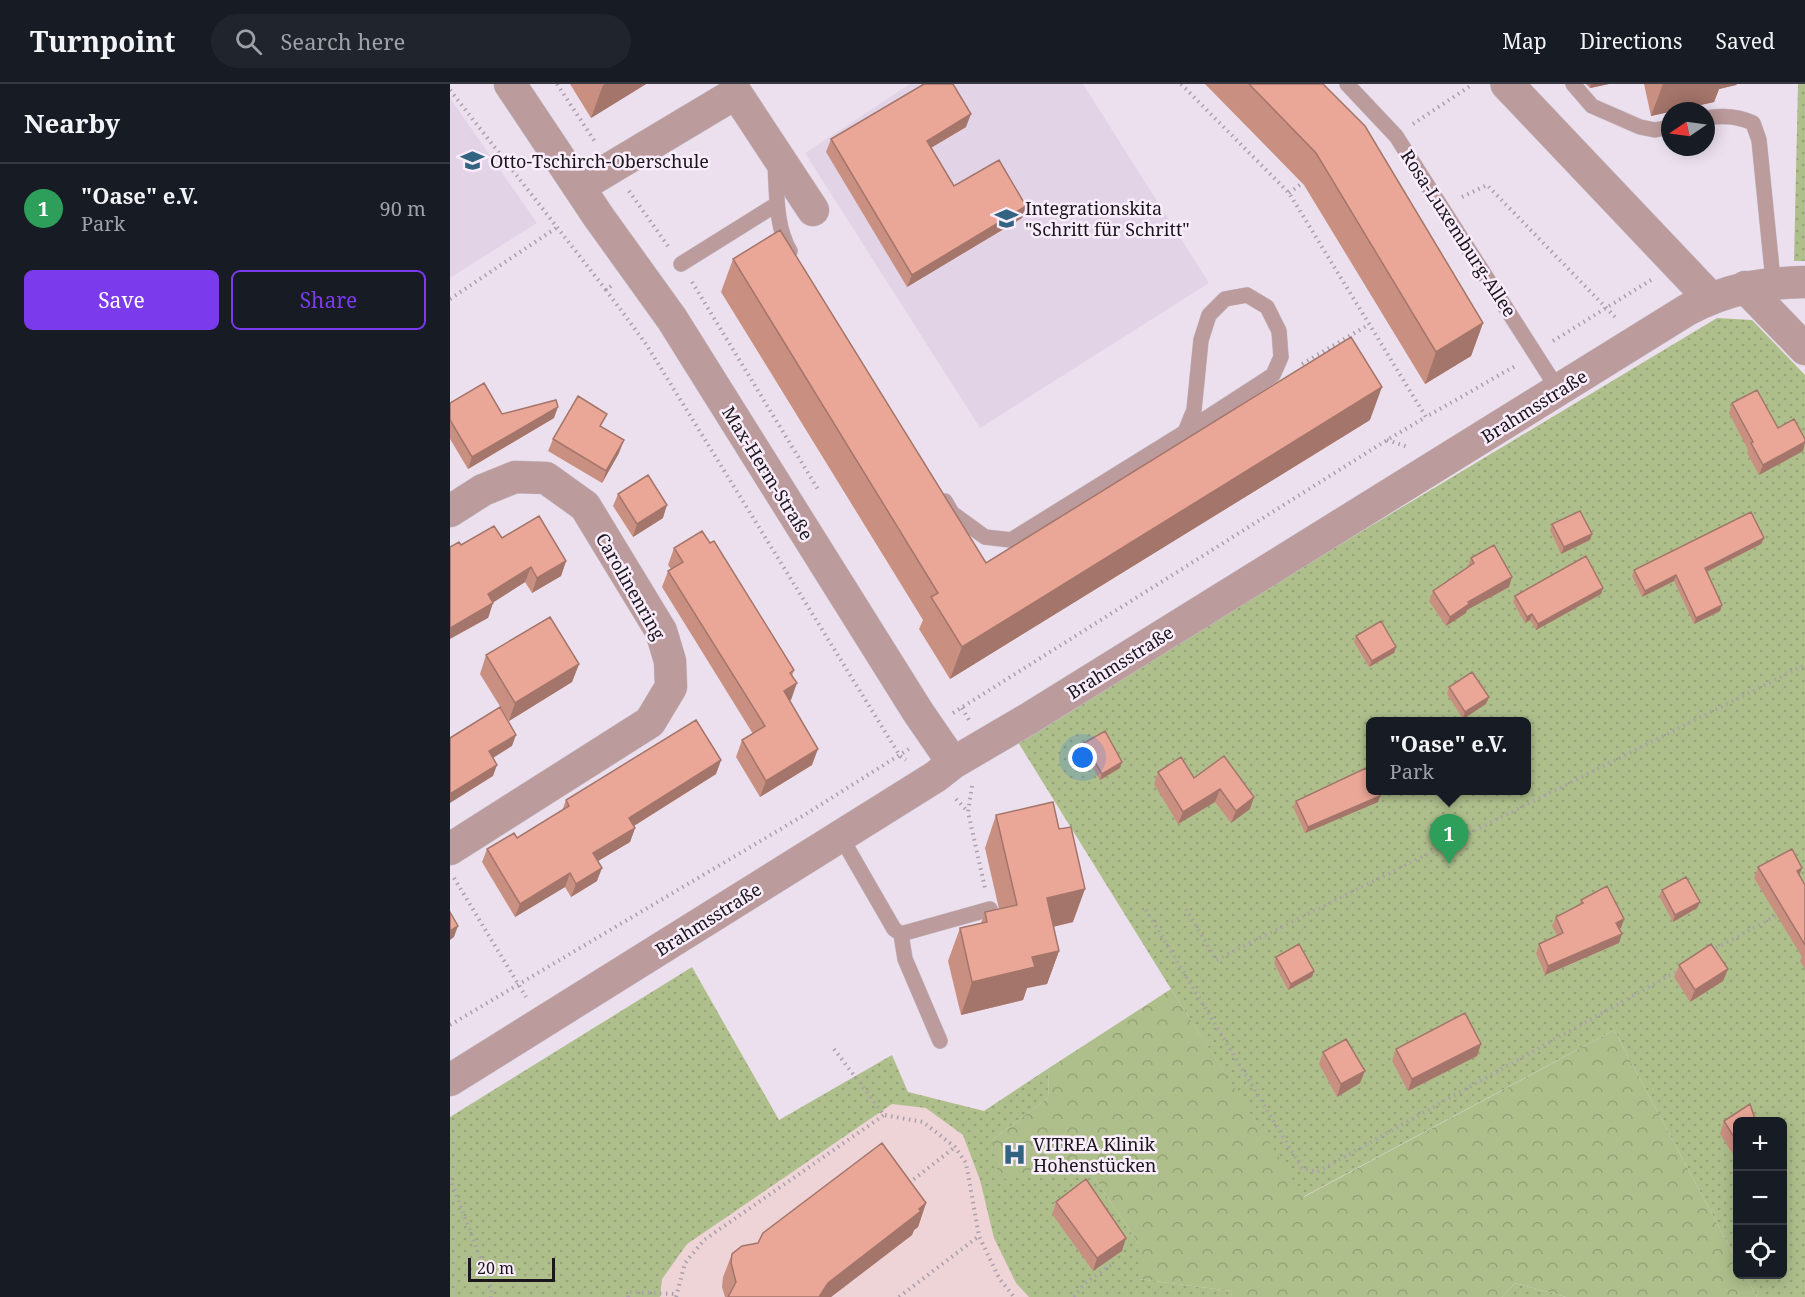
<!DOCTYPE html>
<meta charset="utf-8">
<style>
body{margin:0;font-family:"Noto Serif",serif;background:#20242c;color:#f1f3f6}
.controls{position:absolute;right:18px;bottom:18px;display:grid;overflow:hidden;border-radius:9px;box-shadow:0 3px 15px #0003}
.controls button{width:54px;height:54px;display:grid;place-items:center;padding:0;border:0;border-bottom:2px solid #363941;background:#171b24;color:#f1f3f6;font:30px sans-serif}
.compass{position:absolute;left:1211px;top:18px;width:54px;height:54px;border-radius:50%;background:#171b24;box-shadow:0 3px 15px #0003;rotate:257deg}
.scale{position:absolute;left:18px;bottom:15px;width:87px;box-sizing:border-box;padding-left:6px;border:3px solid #1a161b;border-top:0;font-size:16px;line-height:21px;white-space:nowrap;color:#1a161b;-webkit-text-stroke:4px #f9edfc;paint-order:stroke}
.you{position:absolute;left:633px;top:674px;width:21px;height:21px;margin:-15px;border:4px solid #fff;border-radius:50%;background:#1a73e8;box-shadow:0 0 0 9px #1a73e833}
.badge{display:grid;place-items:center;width:39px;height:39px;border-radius:50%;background:#7c3aed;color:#fff;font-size:20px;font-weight:700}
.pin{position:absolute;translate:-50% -50px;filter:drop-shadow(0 2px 3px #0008)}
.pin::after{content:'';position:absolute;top:32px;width:21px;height:18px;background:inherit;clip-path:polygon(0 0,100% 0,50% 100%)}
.popup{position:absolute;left:916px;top:633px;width:165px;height:78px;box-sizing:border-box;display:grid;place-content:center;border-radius:9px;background:#171b24;filter:drop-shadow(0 2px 4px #0005);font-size:20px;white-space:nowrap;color:#9ea1a6}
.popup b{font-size:22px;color:#f1f3f6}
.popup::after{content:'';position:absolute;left:50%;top:100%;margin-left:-12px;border:12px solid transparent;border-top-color:#171b24}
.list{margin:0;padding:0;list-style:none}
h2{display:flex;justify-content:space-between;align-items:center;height:78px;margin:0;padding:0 24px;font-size:26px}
h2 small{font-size:20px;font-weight:400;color:#9ea1a6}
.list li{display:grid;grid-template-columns:39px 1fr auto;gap:18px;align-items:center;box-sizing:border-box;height:90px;padding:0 24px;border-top:2px solid #363941}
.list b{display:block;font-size:22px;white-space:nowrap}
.list p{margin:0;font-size:20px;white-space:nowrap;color:#9ea1a6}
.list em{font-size:20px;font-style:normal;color:#9ea1a6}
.actions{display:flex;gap:12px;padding:18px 24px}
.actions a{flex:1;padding:14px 0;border:2px solid #7c3aed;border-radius:9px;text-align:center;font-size:21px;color:#7c3aed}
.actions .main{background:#7c3aed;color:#fff}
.icon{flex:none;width:33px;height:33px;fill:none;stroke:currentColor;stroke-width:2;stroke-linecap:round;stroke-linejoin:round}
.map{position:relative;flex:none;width:1355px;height:1213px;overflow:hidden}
header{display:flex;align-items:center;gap:36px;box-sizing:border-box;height:84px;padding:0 30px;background:#171b24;border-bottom:2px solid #363941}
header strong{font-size:28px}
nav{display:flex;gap:33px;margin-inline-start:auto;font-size:21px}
.search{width:420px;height:54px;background:#20242c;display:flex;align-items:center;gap:15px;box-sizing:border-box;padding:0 21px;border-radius:33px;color:#9ea1a6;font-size:22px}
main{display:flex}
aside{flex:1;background:#171b24}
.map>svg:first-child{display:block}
.built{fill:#e3d3e7}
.medical{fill:#eed3d7}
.grass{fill:url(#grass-dots);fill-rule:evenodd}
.forest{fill:url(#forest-crowns)}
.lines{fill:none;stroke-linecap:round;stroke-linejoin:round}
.service-casing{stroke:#c6bcc8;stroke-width:16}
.minor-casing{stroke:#c6bcc8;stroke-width:33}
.tertiary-casing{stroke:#c6bcc8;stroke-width:34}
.path{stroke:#a9a0ab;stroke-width:4;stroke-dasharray:1.5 4.5;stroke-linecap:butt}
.service{stroke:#bb9b9c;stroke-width:15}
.minor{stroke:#bb9b9c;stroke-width:32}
.tertiary{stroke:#bb9b9c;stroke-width:33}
.wall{fill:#c99082}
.shaded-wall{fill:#a4756a}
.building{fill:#eaa797;stroke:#a4756a;stroke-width:1.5}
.labels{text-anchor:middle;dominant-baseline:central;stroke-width:5;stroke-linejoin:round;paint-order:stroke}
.poi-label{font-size:18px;fill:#1a161b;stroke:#f9edfc;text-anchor:start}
.street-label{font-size:18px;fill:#1a161b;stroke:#f9edfc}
</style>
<header>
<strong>Turnpoint</strong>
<div class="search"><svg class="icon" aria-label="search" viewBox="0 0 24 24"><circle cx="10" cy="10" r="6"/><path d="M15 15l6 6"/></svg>Search here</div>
<nav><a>Map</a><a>Directions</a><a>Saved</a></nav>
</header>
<main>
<aside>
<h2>Nearby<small></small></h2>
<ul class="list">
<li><span class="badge" style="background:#2e9e5b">1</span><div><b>&quot;Oase&quot; e.V.</b><p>Park</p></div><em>90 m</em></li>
</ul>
<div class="actions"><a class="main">Save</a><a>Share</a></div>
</aside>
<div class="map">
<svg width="1355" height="1213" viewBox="0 0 1355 1213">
<defs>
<pattern id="grass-dots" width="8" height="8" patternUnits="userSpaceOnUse" patternTransform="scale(1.5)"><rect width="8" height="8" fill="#afbf8c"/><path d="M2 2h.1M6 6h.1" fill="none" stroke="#96a378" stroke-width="1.8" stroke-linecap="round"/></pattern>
<pattern id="forest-crowns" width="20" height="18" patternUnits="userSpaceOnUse" patternTransform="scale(1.5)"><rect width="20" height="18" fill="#afbf8c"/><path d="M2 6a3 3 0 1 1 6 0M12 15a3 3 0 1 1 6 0" fill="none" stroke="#96a378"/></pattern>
</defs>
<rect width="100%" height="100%" fill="#ece0ee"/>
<path class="built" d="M460,0H633L759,199L530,344L355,69Z
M0,14L87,139L0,194Z"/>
<path class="medical" d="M721,905L915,1213H53L427,1000L534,1027Z"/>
<path class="grass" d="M1348,0H1355V177H1344Z
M1267,234L1302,236L1355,291V1213H1307L1295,1191L1332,1190V1038H1288L1287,1177L1164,946L853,1113L721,905L566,655ZM921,638H1077V706H921Z
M242,883L329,1036L442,971L458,1008L534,1027L599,984L598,1014L542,1056L635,1080L689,1160V1195L781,1207L782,1213H579L566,1199L544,1154L530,1096L513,1051L476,1024L442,1020L237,1160L212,1195L210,1213H0V1033Z
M1065,1199L1116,1213H1052Z"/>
<path class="forest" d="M721,905L854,1113L1164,946L1287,1177L1288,1190L1295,1191L1307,1213H1116L1065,1199L1052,1213H782L781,1207L689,1195V1160L635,1080L549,1096L542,1056L598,1014L599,984Z"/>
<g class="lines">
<defs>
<path id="service" d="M897,0L946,52L1109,307
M1123,0L1142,22L1190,43L1205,46L1220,43
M1256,34C1272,31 1288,32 1303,39L1309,56L1322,186L1320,199
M325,79C327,107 325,142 340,167
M231,180L327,120
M495,417L502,429L535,453L561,456L735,348L823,291L831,273L829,247L817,223L797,211L775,215L759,231L751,256L744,326L735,348
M391,753L444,845L451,850L540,825
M451,850L455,875L490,957"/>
<path id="minor" d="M60,0L148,132L222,235L468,628L503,679
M129,103L286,9L363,126
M1295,203L1355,265
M0,427L33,406L65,393L96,394L135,422L211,547L220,577L221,603L200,638L0,765
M0,996L485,693L503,679L578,635L1237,226C1277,205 1310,199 1355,198"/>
<path id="tertiary" d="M1057,0L1260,214"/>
</defs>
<use href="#service" class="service-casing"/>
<use href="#minor" class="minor-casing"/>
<use href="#tertiary" class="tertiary-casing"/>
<path class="path" d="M107,0L146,59
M731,0L839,109L976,333L1067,281
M0,6L156,206
M963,40L1023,0
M179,107L218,162
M839,109L855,97
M1012,113L1037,101L1167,235
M242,198L369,407
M161,202L156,206L196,260L450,672L456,676
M0,215L106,144
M1103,257L1201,196
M852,280L918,241
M937,356L958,363
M512,624L519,636
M503,629L937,356L976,333
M522,702L518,728L535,804
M506,715L518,728
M4,794L76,913
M736,825L766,876L1355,581
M696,826L852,1084L867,1088L1229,886
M1261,867L1331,829
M0,941L356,730L459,665
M384,965L434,1031L473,1038L505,1063L516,1079L529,1152L549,1194L564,1213
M0,1094L42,1205L41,1213
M459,1099L505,1063
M178,1213L179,1208L226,1210
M226,1213L235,1179L254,1156L434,1031
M449,1213L529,1152
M624,1213L635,1199L661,1181"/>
<use href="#service" class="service"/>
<use href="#minor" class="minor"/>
<use href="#tertiary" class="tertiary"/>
</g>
<path class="wall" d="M120,0H196L141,34Z
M755,0H873L1033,239L1021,272L975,300L854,101Z
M1136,0H1159L1140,4Z
M1194,0H1287L1286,1L1269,5L1264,18L1201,32Z
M516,43L481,64L504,102L572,134L457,203L376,68L381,55Z
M283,175L536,479L920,336L500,595L469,545L473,536L271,208Z
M0,319L52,330L104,334L18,385L0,355Z
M1282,319L1328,344L1353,367L1309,391L1297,369L1298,366L1279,329Z
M152,343L169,369L152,399L98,367L103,355Z
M168,410L213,434L183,453L163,422Z
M1102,440L1142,450L1140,456L1111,470L1100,446Z
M52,454L116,477L111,492L82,509L75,498L43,518L38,534L11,461Z
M1314,454L1311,460L1257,488L1272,521L1270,527L1244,540L1224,497L1192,513L1182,492L1184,486Z
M224,464L344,586L342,592L341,616L339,617L362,681L310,713L286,673L292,656L303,650L212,503L218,487L221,485L218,481Z
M1021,474L1059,503L1017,526L1016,529L996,542L979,517L983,507L1017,484Z
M1151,510L1086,546L1080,536L1075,539L1063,518L1065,512Z
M906,552L946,563L944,569L919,583L904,558Z
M36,571L129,580L122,598L59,637L30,590Z
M999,603L1036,620L1013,635L997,610Z
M634,659L670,684L650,696L631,665Z
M774,672L800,725L781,739L765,718L728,740L704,700L708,688L744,694Z
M271,676L266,690L184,742L185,744L180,758L148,777L147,797L121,813L115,803L65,833L32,778L37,765L67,754L112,727L116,716Z
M846,717L928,718L855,749L843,723Z
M546,731L623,838L603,843L609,867L597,900L577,904L573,916L511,931L498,877L510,844L531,839L535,828L549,825L535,764Z
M1308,783L1349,792L1355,801V885L1350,877L1352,873L1304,794Z
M1212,806L1250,818L1247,824L1223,838L1209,812Z
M1131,816L1171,844L1169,845V859L1095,891L1086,869L1089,860L1107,852L1102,842L1106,833L1130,821Z
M826,873L862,893L838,906L824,879Z
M1229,881L1278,885L1273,897L1240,918L1224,893Z
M1031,960L1027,972L958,1007L942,977L946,965Z
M873,968L910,999L887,1013L869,980Z
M1274,1037L1287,1038V1071L1285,1073L1270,1050Z
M606,1118L672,1167L643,1187L602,1130Z
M476,1119L468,1143L464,1146L462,1151L381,1213H275L272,1203L273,1193L282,1170L308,1159Z"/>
<path class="shaded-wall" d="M155,0H196L141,34L153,1Z
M1141,0H1159L1140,4Z
M1213,0H1287L1286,1L1269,5L1264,18L1201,32Z
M521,30L516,43L472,69L477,57Z
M576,122L572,134L457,203L462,191Z
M1033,239L1021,272L975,300L986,268Z
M932,303L920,336L500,595L512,563Z
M108,323L104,334L18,385L22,373Z
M174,356L169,369L152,399L156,387Z
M1355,358L1353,367L1309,391L1313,381Z
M217,421L213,434L183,453L187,440Z
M1142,450L1140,456L1111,470L1114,463Z
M1314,454L1311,460L1252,490L1255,484Z
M116,477L111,492L82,509L87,494Z
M81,483L75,498L33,525L38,510Z
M1226,491L1224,497L1192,513L1195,507Z
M1062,493L1059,503L1017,526L1016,529L996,542L1000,533L1018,518Z
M1153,504L1151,510L1086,546L1088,540Z
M43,519L38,534L0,555V544Z
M1272,521L1270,527L1244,540L1246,534Z
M1082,530L1080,536L1075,539L1077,533Z
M946,563L944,569L919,583L922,577Z
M129,580L122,598L59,637L65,619Z
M347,599L341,616L328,624L334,607Z
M1039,613L1036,620L1013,635L1015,628Z
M66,651L62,662L35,679L39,667Z
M368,665L362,681L310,713L316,697Z
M271,676L266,690L174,748L179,734Z
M672,678L670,684L650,696L652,690Z
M47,681L43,692L0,719V710Z
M770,705L765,718L728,740L733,728Z
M930,712L928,718L855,749L858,743Z
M804,713L800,725L781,739L786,727Z
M185,744L180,758L138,783L143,769Z
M152,784L147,797L121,813L126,800Z
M1352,784L1348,795L1347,787Z
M120,789L115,803L65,833L70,820Z
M635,805L623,838L585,847L597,814Z
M1250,818L1247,824L1223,838L1225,831Z
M1174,835L1171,844L1163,848L1166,839Z
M8,842L4,853L0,856V847Z
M1172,850L1169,859L1095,891L1098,882Z
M609,867L597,900L577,904L573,916L511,931L522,898L582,873Z
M1278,885L1273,897L1240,918L1245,906Z
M864,887L862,893L838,906L841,900Z
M1031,960L1027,972L958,1007L962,995Z
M915,987L910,999L887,1013L891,1000Z
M476,1119L468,1143L464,1146L462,1151L381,1213H369L378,1199Z
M676,1154L672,1167L643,1187L647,1174Z"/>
<path class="building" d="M474,0H503L521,30L477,57L504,102L549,76L576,122L462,191L381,55Z
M799,0H873L915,42L1033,239L986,268L866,69Z
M330,146L536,479L901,253L932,303L512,563L481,513L488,509L283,175Z
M34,299L52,330L106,316L108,323L22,373L0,336V319Z
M1307,306L1328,344L1344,335L1355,355V358L1313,381L1301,359L1303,358L1282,319Z
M128,312L157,330L150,342L174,356L156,387L103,355Z
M198,391L217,421L187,440L168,410Z
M1130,427L1142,450L1114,463L1102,440Z
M1301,428L1314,454L1255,484L1272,521L1246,534L1226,491L1195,507L1184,486Z
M89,432L116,477L87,494L81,483L38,510L43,519L0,544V463L9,458L11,461L44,442L52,454Z
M252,447L260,459L264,457L344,586L340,589L347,599L334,607L368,665L316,697L292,656L315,642L218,487L233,478L224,464Z
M1044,461L1062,493L1018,518L1019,520L1000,533L983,507L1024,479L1021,474Z
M1136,472L1153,504L1088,540L1082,530L1077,533L1065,512Z
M100,533L129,580L65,619L36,571Z
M931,537L946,563L922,577L906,552Z
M1022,588L1039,613L1015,628L999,603Z
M50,623L66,651L39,667L47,681L0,710V654Z
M246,636L271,676L179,734L185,744L143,769L152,784L126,800L120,789L70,820L37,765L64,749L67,754L119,722L116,716Z
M655,647L672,678L652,690L634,659Z
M774,672L804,713L786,727L770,705L733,728L708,688L731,673L744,694Z
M916,684L921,694V706H927L930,712L858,743L846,717Z
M603,718L609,745L621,743L635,805L597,814L609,867L582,873L585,883L522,898L510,844L537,838L535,828L567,821L546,731Z
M1342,765L1352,784L1347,787L1355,801V861L1308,783Z
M1236,793L1250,818L1225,831L1212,806Z
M1157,802L1174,835L1166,839L1172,850L1098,882L1089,860L1113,849L1106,833L1133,819L1131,816Z
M0,828L8,842L0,847Z
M849,860L864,887L841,900L826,873Z
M1261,860L1278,885L1245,906L1229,881Z
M1015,929L1031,960L962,995L946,965Z
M896,955L915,987L891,1000L873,968Z
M1300,1020L1306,1038H1287V1058L1274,1037Z
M432,1059L476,1119L469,1125L471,1127L378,1199L369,1213H278L286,1198L281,1179L282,1170L292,1162L308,1159L313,1149Z
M636,1095L676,1154L647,1174L606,1118Z
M1332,1143L1335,1152H1332Z"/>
<defs>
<symbol id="school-bare" viewBox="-9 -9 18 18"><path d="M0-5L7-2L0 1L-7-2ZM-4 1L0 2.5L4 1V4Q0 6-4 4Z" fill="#326482" stroke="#f9edfc" stroke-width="2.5" paint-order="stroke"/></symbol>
<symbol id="hospital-bare" viewBox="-9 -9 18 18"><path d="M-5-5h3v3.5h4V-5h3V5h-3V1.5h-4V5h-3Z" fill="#326482" stroke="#f9edfc" stroke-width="2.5" paint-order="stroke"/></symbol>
</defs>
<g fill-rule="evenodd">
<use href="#school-bare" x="6" y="60" width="33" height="33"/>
<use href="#school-bare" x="540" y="118" width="33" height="33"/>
<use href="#hospital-bare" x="548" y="1054" width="33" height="33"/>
</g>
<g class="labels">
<g class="poi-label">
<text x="40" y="77">Otto-Tschirch-Oberschule</text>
<text x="575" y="124">Integrationskita<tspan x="575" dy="21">"Schritt für Schritt"</tspan></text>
<text x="583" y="1060">VITREA Klinik<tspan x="583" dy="21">Hohenstücken</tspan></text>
</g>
<g class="street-label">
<text transform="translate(1009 149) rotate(57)">Rosa-Luxemburg-Allee</text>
<text transform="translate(1084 322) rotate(-32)">Brahmsstraße</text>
<text transform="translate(318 389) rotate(58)">Max-Herm-Straße</text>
<text transform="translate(181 502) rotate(60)">Carolinenring</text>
<text transform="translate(670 578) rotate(-32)">Brahmsstraße</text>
<text transform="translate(258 835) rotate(-32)">Brahmsstraße</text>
</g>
</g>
</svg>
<div class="controls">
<button>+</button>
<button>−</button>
<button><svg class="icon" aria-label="locate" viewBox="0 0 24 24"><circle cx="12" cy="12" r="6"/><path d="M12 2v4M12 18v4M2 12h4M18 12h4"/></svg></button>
</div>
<svg class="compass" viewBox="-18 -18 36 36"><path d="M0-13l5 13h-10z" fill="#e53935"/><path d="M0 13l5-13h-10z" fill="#9ea1a6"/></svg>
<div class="scale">20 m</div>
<div class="you"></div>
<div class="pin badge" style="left:999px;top:780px;background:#2e9e5b">1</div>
<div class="popup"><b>&quot;Oase&quot; e.V.</b>Park</div>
</div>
</main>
